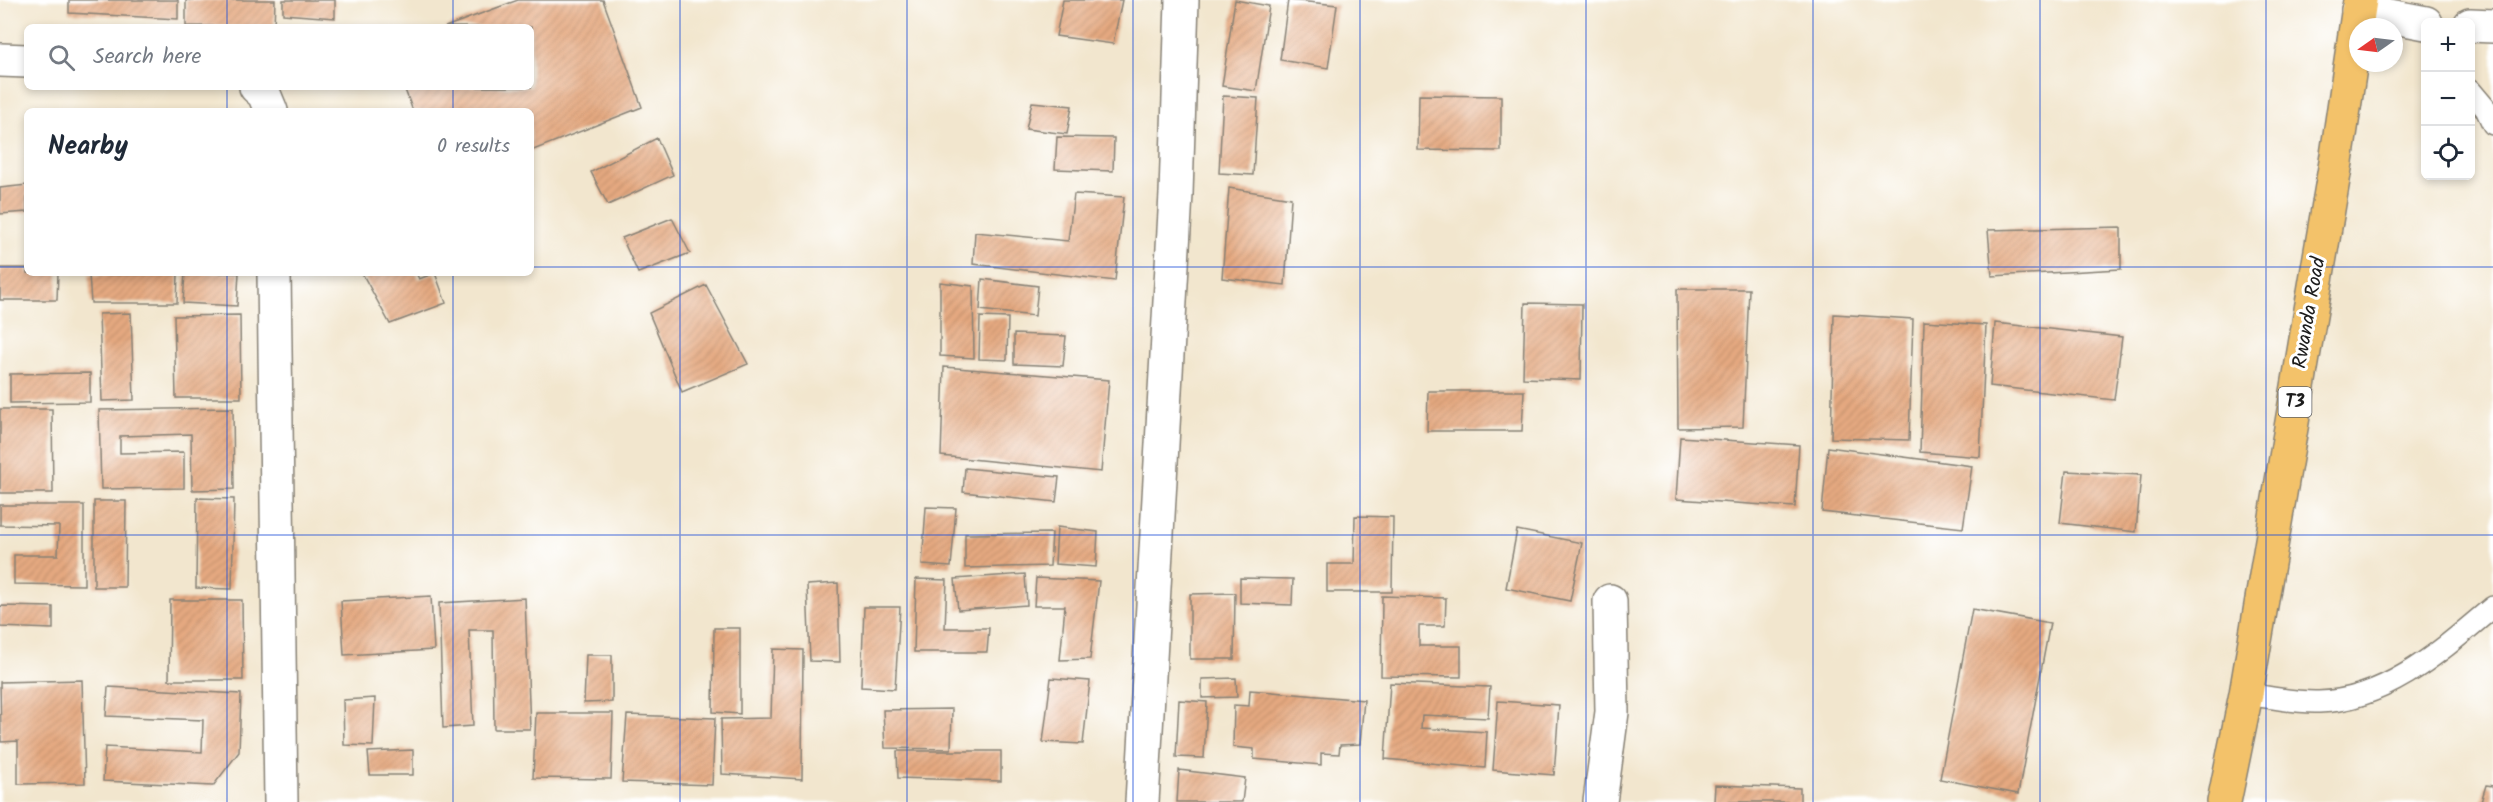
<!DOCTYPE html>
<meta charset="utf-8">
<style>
body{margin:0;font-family:Kalam,sans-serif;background:#f2f2f3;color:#1f2937}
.controls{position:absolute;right:18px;top:18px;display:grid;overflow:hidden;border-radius:9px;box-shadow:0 3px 9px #0003}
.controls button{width:54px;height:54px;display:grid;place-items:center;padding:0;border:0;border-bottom:2px solid #e0e1e3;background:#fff;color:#1f2937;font:30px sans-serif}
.compass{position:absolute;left:2349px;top:18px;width:54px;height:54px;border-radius:50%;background:#fff;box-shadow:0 3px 9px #0003;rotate:256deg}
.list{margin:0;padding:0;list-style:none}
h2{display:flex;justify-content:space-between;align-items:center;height:78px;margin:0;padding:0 24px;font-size:26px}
h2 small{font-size:20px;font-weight:400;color:#747a83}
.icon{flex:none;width:33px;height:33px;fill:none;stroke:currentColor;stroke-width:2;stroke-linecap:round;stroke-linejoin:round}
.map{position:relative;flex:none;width:2493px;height:802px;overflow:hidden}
.search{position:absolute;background:#fff;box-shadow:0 3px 9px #0003;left:24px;top:24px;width:510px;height:66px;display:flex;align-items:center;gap:15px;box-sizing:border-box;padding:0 21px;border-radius:9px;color:#747a83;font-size:22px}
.panel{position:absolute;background:#fff;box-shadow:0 3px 9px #0003;left:24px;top:108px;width:510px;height:168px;border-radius:9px}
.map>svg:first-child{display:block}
.building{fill:url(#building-hatch)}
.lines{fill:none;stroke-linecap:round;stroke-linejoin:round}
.lane-casing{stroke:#878175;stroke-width:24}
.street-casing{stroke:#878175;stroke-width:36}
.highway-casing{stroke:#878175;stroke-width:36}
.lane{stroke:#fff;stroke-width:21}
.street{stroke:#fff;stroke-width:33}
.highway{stroke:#f3c26a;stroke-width:33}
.grid{fill:none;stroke:#1d4ed8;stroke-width:1.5;stroke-opacity:0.55}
.labels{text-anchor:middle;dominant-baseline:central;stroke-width:6;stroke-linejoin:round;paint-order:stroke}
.shield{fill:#fff;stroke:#606060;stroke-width:1.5}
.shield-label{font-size:18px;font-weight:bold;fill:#1c1c1c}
.street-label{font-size:20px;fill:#1c1c1c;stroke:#fff}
</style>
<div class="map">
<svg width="2493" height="802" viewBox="0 0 2493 802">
<defs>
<pattern id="building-hatch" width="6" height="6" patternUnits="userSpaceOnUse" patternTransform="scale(1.5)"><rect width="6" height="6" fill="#e5a980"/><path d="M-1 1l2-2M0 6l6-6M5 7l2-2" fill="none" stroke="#c4916e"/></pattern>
</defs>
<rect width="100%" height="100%" fill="#fff"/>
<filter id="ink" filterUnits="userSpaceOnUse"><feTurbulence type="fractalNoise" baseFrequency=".0167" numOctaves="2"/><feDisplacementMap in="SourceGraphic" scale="12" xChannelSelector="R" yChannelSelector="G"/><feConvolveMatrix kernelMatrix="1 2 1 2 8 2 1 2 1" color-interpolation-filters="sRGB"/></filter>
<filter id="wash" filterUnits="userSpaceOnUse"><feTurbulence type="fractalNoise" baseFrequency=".008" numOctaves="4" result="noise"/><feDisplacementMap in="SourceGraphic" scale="24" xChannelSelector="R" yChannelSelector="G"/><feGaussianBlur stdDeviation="1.35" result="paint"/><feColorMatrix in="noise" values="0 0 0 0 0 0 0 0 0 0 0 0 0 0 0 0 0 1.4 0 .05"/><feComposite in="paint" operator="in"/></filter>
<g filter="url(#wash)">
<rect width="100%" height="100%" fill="#f2e6ce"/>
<g id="blocks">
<path class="building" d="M69,0H178V19L69,13Z
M186,0H275L274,27L186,26Z
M283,0H335V18L283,14Z
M518,0H603L642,107L531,151V111H413L404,87H531V27H445Z
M1063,0H1122L1113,44L1056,36Z
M1235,0L1269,6L1256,91L1222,86Z
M1288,0L1337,5L1328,68L1280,60Z
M1419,95L1501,96V151L1418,150Z
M1223,96L1258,98L1253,175L1219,173Z
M1032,102L1072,106L1067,134L1026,129Z
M1057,137L1114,138L1113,171L1055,169Z
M657,138L673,175L608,205L591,172Z
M27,185V212L0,214V188Z
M1229,188L1291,198L1285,285L1222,278Z
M1074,194L1124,197L1115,281L973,264L975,232L1068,241Z
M672,218L690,253L638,273L622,238Z
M2121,227V269L1992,276L1988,230Z
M0,268H27V273H58L57,300H0Z
M185,273H239L237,306L183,303Z
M362,273H416L419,279L435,273L446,303L390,324Z
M178,274L177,303H91L89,275Z
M982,279L1038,286L1035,316L980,310Z
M940,282L973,286L974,358L940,356Z
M706,285L748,364L682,392L649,313Z
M1677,289H1749L1743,427L1678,428Z
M1525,303L1582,304L1581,380L1523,378Z
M131,313L134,400L102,401L99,314Z
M1834,314L1913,319L1909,440L1831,438Z
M240,315L241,398H176L174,316Z
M980,317L1008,318L1007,360L979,359Z
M1924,321L1986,325L1980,457L1920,452Z
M1995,323L2122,337L2114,400L1990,386Z
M1014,334L1066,336L1063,366L1014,364Z
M944,367L1109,380L1101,472L941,456Z
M90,373V402L10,403V374Z
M1428,391H1524L1522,431H1427Z
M233,408L234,489L192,490L191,434L120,436V453L184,452V488L101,489L99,410Z
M0,409H52L53,493H0Z
M1680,437L1799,445L1795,507L1676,499Z
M1828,447L1972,466L1963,528L1822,512Z
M965,468L1059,477L1056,502L963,492Z
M2066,471L2141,475L2136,532L2060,523Z
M197,498L234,499L232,589L196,588Z
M94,501H126L125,587H94Z
M0,505H84V585L14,584V555H58L59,526L0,525Z
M926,507L956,508L951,567L922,565Z
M1355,516L1393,517L1392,592H1327V564H1354Z
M1057,527L1098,532L1096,567L1055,564Z
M1517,530L1582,543L1570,601L1506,588Z
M1052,533L1050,566L965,568V534Z
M1025,574L1027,605L958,610L955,579Z
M1036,578L1099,581L1090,659L1060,660L1065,606H1034Z
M1240,578L1293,579L1292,605L1240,603Z
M916,579L947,580L945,628H989L987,652H914Z
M838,583L840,662L810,661L807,585Z
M1235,593L1234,659H1190V594Z
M431,596L434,650L344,655L341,601Z
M1382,596L1446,598L1445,626H1419V646H1461V677L1381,676Z
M525,598L530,729H494L493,630H469L473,726L443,728L439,603Z
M170,600H242L243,680H169Z
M0,606L53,607V629L0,627Z
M864,607H900L895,689L861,687Z
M1972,609L2050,623L2018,794L1940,779Z
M714,628H740V714L713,712Z
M773,649L803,650L802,779L722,774L721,719L771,718Z
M586,655H612V702L584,703Z
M1051,678L1090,681L1083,744L1043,742Z
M1236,678L1237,697L1202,698V679Z
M82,680L85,783L18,784V741L1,742L0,682Z
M1390,683L1490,687L1488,718L1422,715L1421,728L1487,732L1485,768L1385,759Z
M108,687L241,694L239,752L213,786L103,781L105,747L202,752L203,720L106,716Z
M1250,690L1364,700L1360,744L1340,745L1339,754L1321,753V765L1254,759V749L1233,747L1234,705L1249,706Z
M375,698L373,746L344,745L343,700Z
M1179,700L1207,702L1204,758L1176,757Z
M1498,701L1559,705L1554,775L1493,770Z
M952,709L951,749L885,748L883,710Z
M536,713H613L611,779L533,778Z
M627,715L715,718L712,785L622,782Z
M413,750V775H370L368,752Z
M897,751H1001V781L898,778Z
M1179,770L1245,778L1242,802H1177Z
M1715,785L1800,788V802H1714Z
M2486,785L2493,786V802H2481Z"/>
</g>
</g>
<g filter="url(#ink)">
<use href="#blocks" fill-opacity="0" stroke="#878175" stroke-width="1.5"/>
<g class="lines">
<defs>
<path id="lane" d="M2470,90L2486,109L2493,124
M2246,694C2269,697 2295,703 2319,702C2388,700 2443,649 2493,607"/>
<path id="street" d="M2358,10L2426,23
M2470,25L2493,26
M0,60L27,61
M256,87L264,94L271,111
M274,273L281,802
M1142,802L1176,194L1182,0
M1600,802L1612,712L1610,601"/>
<path id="highway" d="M2224,802L2246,694L2336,162L2360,0"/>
</defs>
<use href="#lane" class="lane-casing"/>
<use href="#street" class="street-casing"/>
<use href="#highway" class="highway-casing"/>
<use href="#lane" class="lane"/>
<use href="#street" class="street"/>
<use href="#highway" class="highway"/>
</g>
</g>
<path class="grid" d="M227,0V27M453,0V27M680,0V802M907,0V802M1133,0V802M1360,0V802M1586,0V802M1813,0V802M2040,0V802M2266,0V802M227,87V111M453,87V111M0,267H27M531,267H2493M227,273V802M453,273V802M0,535H2493"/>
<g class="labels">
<rect class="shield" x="2278.5" y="387" width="33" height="30" rx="4.5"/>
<g class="shield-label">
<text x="2295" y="402">T3</text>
</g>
<g class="street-label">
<text transform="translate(2310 313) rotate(-80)">Rwanda Road</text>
</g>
</g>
</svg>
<div class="controls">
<button>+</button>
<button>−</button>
<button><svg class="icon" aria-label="locate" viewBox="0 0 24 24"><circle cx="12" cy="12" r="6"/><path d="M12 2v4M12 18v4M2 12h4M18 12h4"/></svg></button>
</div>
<svg class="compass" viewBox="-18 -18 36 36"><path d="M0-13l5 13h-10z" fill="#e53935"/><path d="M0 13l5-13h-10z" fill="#747a83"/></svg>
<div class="search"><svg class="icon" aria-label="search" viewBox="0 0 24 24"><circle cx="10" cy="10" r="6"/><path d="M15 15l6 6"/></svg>Search here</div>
<section class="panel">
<h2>Nearby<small>0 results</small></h2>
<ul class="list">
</ul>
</section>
</div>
